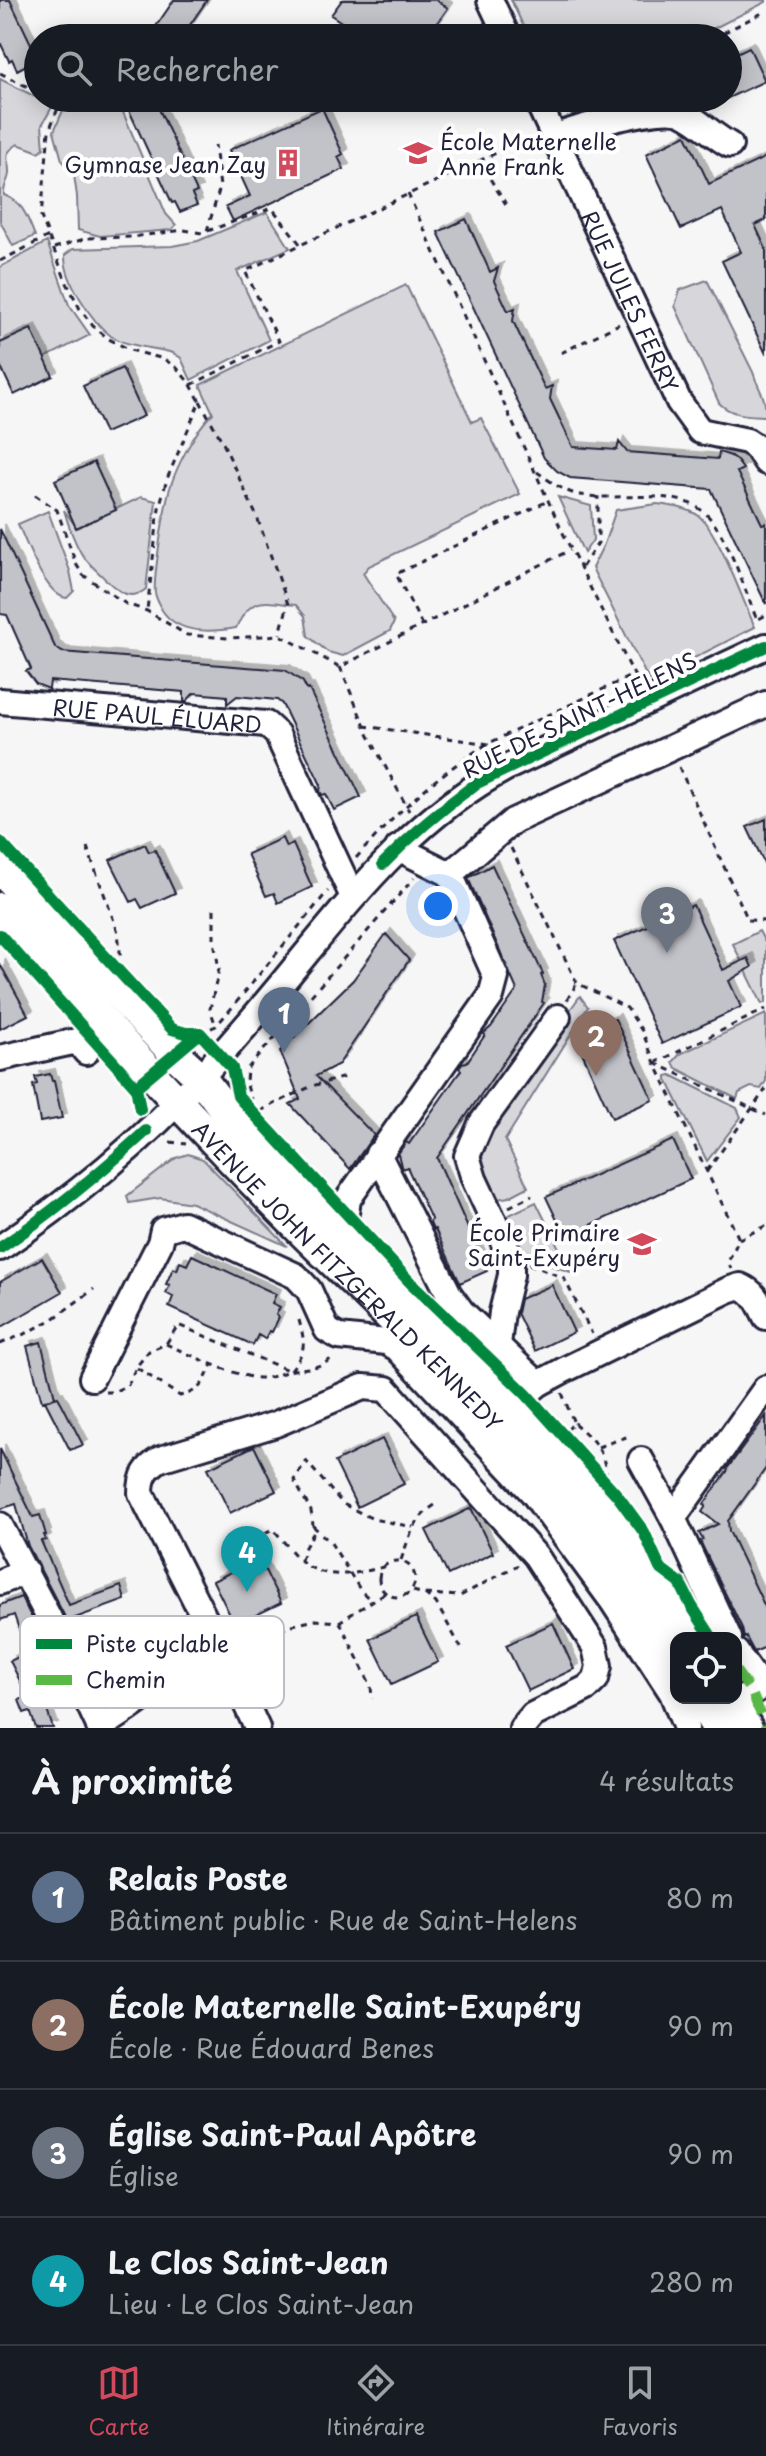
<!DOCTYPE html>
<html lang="fr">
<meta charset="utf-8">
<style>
body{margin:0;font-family:"Playpen Sans",sans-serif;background:#20242c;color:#f1f3f6}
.controls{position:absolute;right:24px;bottom:24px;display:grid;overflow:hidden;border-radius:16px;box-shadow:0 4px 20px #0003}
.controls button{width:72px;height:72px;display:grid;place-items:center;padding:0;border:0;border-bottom:2px solid #363941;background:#171b24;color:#f1f3f6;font:40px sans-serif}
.you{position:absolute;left:438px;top:906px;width:28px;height:28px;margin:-20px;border:6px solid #fff;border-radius:50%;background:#1a73e8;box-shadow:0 0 0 12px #1a73e833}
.badge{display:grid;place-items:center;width:52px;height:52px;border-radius:50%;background:#d1495b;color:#fff;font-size:26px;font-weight:700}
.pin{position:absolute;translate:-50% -66px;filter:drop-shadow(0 2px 4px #0008)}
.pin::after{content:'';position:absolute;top:42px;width:28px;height:24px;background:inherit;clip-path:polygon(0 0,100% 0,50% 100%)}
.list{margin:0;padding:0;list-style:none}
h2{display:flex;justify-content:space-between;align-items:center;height:104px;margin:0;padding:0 32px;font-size:34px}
h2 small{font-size:26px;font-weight:400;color:#9ea1a6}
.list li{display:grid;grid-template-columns:52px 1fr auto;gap:24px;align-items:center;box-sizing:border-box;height:128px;padding:0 32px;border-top:2px solid #363941}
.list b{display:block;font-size:30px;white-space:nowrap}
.list p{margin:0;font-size:26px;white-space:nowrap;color:#9ea1a6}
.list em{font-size:26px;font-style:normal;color:#9ea1a6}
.icon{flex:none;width:44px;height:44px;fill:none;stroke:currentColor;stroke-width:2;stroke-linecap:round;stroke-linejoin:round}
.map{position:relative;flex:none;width:766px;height:1728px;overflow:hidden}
.search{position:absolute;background:#171b24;box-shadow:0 4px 20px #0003;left:24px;right:24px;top:24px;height:88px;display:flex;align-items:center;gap:20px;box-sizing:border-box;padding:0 28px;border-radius:44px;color:#9ea1a6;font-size:30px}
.sheet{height:616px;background:#171b24}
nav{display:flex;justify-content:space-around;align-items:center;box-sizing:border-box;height:112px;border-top:2px solid #363941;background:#171b24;font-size:22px;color:#9ea1a6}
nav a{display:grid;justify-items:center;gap:4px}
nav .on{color:#d1495b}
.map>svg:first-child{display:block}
.green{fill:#d7d7db;stroke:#7c7c8b;stroke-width:2}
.building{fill:#c2c2c9;stroke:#22223b;stroke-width:2;filter:url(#shadow)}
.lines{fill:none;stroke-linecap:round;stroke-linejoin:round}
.minor-casing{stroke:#22223b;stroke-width:30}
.major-casing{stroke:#22223b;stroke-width:36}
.path{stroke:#22223b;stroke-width:3;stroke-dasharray:6 6;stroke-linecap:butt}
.minor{stroke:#fff;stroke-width:24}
.major{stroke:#fff;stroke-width:30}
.quiet{stroke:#58b947;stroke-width:10;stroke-dasharray:20 10;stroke-linecap:butt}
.cycleway-casing{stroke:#fff;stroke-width:17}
.cycleway{stroke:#00873e;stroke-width:12}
.labels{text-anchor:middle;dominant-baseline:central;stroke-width:8;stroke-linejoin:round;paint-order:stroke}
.poi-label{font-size:22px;fill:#22223b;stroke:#fff;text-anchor:end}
.street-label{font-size:22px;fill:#22223b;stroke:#fff}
.key{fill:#fff;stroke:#bdbdc4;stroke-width:2}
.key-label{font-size:22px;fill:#22223b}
</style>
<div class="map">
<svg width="766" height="1728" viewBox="0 0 766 1728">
<defs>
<filter id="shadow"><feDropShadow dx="5" dy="-5" stdDeviation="0" flood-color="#0004"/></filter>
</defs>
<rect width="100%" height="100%" fill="#f6f6f7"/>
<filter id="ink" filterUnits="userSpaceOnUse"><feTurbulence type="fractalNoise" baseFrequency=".0125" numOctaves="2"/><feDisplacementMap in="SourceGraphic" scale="16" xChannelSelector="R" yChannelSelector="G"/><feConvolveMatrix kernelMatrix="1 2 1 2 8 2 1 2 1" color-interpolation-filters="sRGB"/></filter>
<g filter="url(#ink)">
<path class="green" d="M511,0H766V2L695,38H529Z
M0,79L38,98L51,102L52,107L42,125L44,148L39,152L18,144C0,156 10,157 9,174C8,182 3,186 4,195C24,203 27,217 35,236L13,246L0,221Z
M80,98H117L166,214L176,225L171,230L100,236L78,230L77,196L74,175L62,160L54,131L64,108Z
M267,212L290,248L237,271L269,340L191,380L181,358L173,353C156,348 125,346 111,336C92,322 64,279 65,255L73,249L172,246L198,241Z
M47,242L69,305L90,335L45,358L0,343V267Z
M707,280L753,372C759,392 766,395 766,416C748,415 732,416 719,403L675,306L680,290Z
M406,285L472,422L481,418L520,494L369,566L363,573L394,622L390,631L343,656L328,652L308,636L305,616L296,605C264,602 252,594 236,628C212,632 178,635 162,610C160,606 156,598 155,593C153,579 165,503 170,488C177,465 196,429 213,413L200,385Z
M141,497L156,501L146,589C127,605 112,585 98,572C92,566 85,560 81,553C73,539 68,524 64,510L77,528Z
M558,497L591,506L593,540L584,553Z
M657,504C671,506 688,508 699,516C719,533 743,601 755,627L649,681L592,568L604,544L616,510Z
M48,511L70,571L74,591L67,598C46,597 26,542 18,524Z
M759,931L766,944V1002L762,1004L733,944Z
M580,996L588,1007L505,1140L528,1187L509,1197L497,1199L483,1183L473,1159L486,1127Z
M766,1014V1081L761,1089L751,1087L739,1093L737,1099L676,1068L673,1062L680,1054Z
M671,1075L737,1108L741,1117L707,1161L667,1080V1076Z
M188,1154L203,1159L287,1246L192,1203L160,1198L129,1203L127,1196L176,1158Z
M536,1202L571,1272L524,1257L503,1218Z"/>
<path class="building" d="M0,0H10L34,50L30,51L34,61L17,70L12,59L9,61L0,42Z
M174,0H207L181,38H148Z
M342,0H436L448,8L427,38H365L331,15Z
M749,47L765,81L728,98V57Z
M128,98H154L197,192L192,194L197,205L180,212L175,202L172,203L128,108L131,106Z
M322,108L343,154L338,157L344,169L233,221L226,207L250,196L229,150Z
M686,135L709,184L766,157V220L755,225L766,249V354L722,261L741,252L722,210L681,229L646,154Z
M466,219L490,272L498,268L494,281L508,311L515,308L513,321L545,389L552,386L550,399L573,447L617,450L619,442L627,452L718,459L719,452L731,456L737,461L743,469L737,472L762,524L766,523V604L711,489L570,478L557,471L544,458L438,232Z
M31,329L53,376L14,395L0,365V343Z
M122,368L144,416L105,433L83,386Z
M94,462L116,510L76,528L55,480Z
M0,529L55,647L62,652L285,670L303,682L307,690L309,689L361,797L334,810L326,794L322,795L320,791L321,785L282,704L277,700L237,696L227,704V696L194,693L186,702H184V692L50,681L49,689L36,684L26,671L31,669L7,615L0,614Z
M766,819V867L747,827Z
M282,838L286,847L293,844L312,887L278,903L274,893L266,896L247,854Z
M145,844L149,852L155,850L175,893L142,908L137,899L131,902L110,860Z
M492,865L543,974L541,975L545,985L542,1002L544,1003L437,1158L487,1271L460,1283L435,1229L433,1230L430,1223L431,1219L407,1167L402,1169L401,1166L398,1154L406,1142L409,1144L461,1070L459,1068L462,1063L467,1062L485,1035L483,1034L491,1027L517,990L468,878Z
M693,905L723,970L748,958L752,967L729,981L741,1007L662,1044L614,941Z
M386,934L409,960L339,1064L316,1076L374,1135L350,1169L290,1104L300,1099L280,1051L353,980Z
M0,964L28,1015L0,1029Z
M615,1019L653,1100L612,1118L575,1037Z
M50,1074L52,1081H54L62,1118L40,1122L33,1085L37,1084L35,1077Z
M673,1140L691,1179L565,1237L546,1197Z
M192,1255L276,1294L272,1303L280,1307L276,1315L279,1317L272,1332L269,1331L265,1339L258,1335L253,1345L169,1307L173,1297L166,1293L170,1285L166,1284L173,1268L177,1270L180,1262L187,1265Z
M42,1258L62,1292L0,1328V1282Z
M552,1285L574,1332L535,1351L517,1313L520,1299Z
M41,1342L55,1397L42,1402L27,1346Z
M58,1397L62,1404L83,1445L70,1450L45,1401Z
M766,1416V1468L728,1521L729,1531L766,1609V1647L754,1652L746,1637L744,1638L742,1628L700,1541L703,1540L699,1533L718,1524L702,1512L706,1506L704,1504L728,1470L727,1469Z
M382,1439L404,1484L357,1507L335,1462Z
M254,1446L276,1491L230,1513L208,1468Z
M0,1449L33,1517L40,1515L46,1535H44L46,1540L41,1541L69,1605L121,1586L125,1600L67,1621L28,1546L16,1504L0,1509Z
M471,1508L493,1553L448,1575L426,1530Z
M259,1558L281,1603L235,1625L213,1581Z
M21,1597L39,1632L22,1638L14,1615L0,1620V1605Z
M416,1617L438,1662L392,1684L370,1639Z
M553,1623L574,1669L528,1691L506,1645Z
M33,1650L55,1695L43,1699L53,1728H36L30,1711L24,1713L19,1700L28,1697L10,1661Z"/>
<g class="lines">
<defs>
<g id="minor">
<path d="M490,0L508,38"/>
<path id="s1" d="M536,98L679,402L700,431L747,441L756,447L766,462"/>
<path d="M554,137C578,128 661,103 683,113C700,121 713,136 730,145"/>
<path id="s2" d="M0,701L266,724L277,734L353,897"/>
<path d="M450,874L513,821L766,704"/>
<path d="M0,1058L77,1041L86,1052"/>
<path d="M378,1154L449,1294L462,1312L538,1384"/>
<path d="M343,1234L348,1199L491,996L496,977L450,874L398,848"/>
<path d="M0,1248C71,1200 146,1139 203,1075C238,1036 272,996 305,955C365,882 422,813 508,767L766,646"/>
<path d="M498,1345L502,1312L511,1275V1258L474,1179L467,1156L481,1124L558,1017"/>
<path d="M92,1378L160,1243L163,1230L183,1224L296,1276L309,1290L327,1330L339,1337L386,1342L397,1348L533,1493L613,1602L672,1693L686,1728"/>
<path d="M512,1407L538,1384L564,1370L728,1290L740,1286C755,1292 759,1303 766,1317"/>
<path d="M641,1460L673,1518L729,1638"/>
<path d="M673,1518L766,1388"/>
<path d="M0,1525L48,1616L100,1728"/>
<path d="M0,1582L26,1571"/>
<path d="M211,1655L213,1643L211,1631L141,1493C141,1476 146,1468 160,1459L276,1424L363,1387L386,1389L536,1556L595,1647L599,1666L596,1679L587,1688L533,1715L522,1728"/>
<path d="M211,1655L233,1676L257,1728"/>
<path d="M733,1705L761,1687L736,1652"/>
<path d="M99,1727C139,1707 170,1671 211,1655"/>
</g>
<g id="major">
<path d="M0,869L175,1054L201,1078L225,1110L278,1167L412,1300L530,1425L641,1560L694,1638"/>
<path id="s3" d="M0,908C102,1020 203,1133 311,1240C395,1322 481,1401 557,1491C601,1543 640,1601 676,1659"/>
<path d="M700,1698L717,1728"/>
<path d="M729,1698L747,1728"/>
</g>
</defs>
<use href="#minor" class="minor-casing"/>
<use href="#major" class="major-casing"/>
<path class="path" d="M713,38L766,11
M728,51H733
M0,73L38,92
M49,98L59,103
M62,98L49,131L41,217L66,281L80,309L93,326L109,339L130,350L164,359L177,368L191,385L200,401L167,479L159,508L147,610
M593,103L601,98
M479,161L530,137
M408,194L563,533L639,685
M207,231L220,187L215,145
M54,248L88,238L132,237L184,230L202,233L272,208L301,245
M0,261L49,236
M561,353L619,324
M191,385L279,341L245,271L479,161L509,209
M200,401L223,443L257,517L288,604L280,634
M537,472C550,481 565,493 581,495C618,502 677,486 706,514C728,535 745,591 757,620L766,615
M35,495L57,510L76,564L83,575L126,604L147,611L187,635L229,638L280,635L340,667L570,550
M582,567L598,543V496
M422,625L396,574L548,501
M340,667L368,734L409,811
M364,726L503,746
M679,767L748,920L765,921L766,924
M87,847L118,932L121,961
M511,848L577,983L627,1008L642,1031L655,1063L739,1239L728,1262L731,1269
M356,858C397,812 435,776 487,744L633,675
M214,909V941L219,969L210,1009L216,1026
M567,1000L577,983
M200,1033L216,1026L230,1010L328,891
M655,1063L766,1009
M655,1063L766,1115
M252,1103L246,1082L247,1069L414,878
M260,1111L312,1086L345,1077
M170,1142L186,1144
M707,1171L766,1089
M509,1207L532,1195
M739,1239L766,1226
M529,1264L564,1278L592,1334
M0,1344L27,1333L53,1319L94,1289
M166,1344C189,1354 241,1380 265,1378C274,1377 281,1373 289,1371C306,1367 320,1370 334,1356
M137,1368L180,1396C201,1391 204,1383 212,1364
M105,1392H113L128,1385L136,1367L149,1351L166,1344L178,1325L290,1371C307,1350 305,1343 299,1320
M562,1393L574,1423L566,1431
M574,1423C596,1442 604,1450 607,1479
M598,1447L629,1436
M313,1526L331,1543L361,1591L372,1601
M766,1543V1550
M233,1548L273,1529C284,1541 294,1557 308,1566C329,1580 360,1573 383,1567
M301,1560L305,1547L314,1532L311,1511L294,1480L306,1461L343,1504L373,1519L413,1527
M401,1560C409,1538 414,1518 435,1505
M379 1579a18 18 0 1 1 36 0a18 18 0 1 1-36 0Z
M413,1591L425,1594L436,1603L464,1653
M425,1594L460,1596L518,1565
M340,1622L371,1686L372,1699
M237,1651L292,1625L316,1620L339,1622L385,1593"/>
<use href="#minor" class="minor"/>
<use href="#major" class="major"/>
<path class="quiet" d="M736,1671L752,1693L766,1727"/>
<defs>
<path id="cycleway" d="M0,842L172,1029L186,1033H200L232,1068L238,1096L244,1103L409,1281L526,1394L617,1495L644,1532L660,1568L680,1583L691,1605L712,1638
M383,864C412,834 443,808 477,783L766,646
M0,935L136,1087
M140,1109L136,1087L200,1033
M0,1248C52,1213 100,1173 146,1131"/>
</defs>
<use href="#cycleway" class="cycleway-casing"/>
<use href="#cycleway" class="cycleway"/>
</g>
</g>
<defs>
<symbol id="school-bare" viewBox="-9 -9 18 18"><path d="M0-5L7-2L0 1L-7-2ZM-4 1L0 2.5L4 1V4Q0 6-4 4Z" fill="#d1495b" stroke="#fff" stroke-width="2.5" paint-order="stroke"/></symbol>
<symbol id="building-bare" viewBox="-9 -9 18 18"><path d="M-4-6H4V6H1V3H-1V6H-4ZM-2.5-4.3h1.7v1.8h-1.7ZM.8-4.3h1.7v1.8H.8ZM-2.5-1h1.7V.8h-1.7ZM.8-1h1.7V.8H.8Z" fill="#d1495b" stroke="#fff" stroke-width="2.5" paint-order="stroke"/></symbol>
</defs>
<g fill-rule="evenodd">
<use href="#school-bare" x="398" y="133" width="40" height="40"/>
<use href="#building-bare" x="268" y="143" width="40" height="40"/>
<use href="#school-bare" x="622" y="1224" width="40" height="40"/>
</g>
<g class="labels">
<g class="poi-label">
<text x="440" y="140" text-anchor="start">École Maternelle<tspan x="440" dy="25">Anne Frank</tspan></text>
<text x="266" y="163">Gymnase Jean Zay</text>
<text x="620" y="1231">École Primaire<tspan x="620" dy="25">Saint-Exupéry</tspan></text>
</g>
<g class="street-label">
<text stroke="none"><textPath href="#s1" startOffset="224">RUE JULES FERRY</textPath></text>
<text transform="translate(579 714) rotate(-26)">RUE DE SAINT-HELENS</text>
<text stroke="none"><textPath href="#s2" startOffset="158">RUE PAUL ÉLUARD</textPath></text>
<text stroke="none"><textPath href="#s3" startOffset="506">AVENUE JOHN FITZGERALD KENNEDY</textPath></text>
</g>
</g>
<rect x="20" y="1616" width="264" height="92" rx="12" class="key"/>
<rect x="36" y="1639" width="36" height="10" fill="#00873e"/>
<rect x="36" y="1675" width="36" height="10" fill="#58b947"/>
<g class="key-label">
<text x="86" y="1652">Piste cyclable</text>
<text x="86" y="1688">Chemin</text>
</g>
</svg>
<div class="controls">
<button><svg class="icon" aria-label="locate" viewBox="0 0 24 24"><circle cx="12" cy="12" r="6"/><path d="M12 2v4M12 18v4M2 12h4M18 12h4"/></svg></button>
</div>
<div class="you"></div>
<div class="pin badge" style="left:284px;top:1053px;background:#5c6f8a">1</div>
<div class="pin badge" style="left:596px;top:1076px;background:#8d6e63">2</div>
<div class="pin badge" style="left:667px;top:953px;background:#6b7280">3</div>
<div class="pin badge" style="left:247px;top:1592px;background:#0f9aa8">4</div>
<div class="search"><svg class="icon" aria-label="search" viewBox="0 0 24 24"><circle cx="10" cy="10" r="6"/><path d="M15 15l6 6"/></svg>Rechercher</div>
</div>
<section class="sheet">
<h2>À proximité<small>4 résultats</small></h2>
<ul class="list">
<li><span class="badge" style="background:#5c6f8a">1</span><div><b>Relais Poste</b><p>Bâtiment public · Rue de Saint-Helens</p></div><em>80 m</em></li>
<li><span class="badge" style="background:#8d6e63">2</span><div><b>École Maternelle Saint-Exupéry</b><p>École · Rue Édouard Benes</p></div><em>90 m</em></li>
<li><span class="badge" style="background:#6b7280">3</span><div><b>Église Saint-Paul Apôtre</b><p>Église</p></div><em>90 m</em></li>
<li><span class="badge" style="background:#0f9aa8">4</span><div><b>Le Clos Saint-Jean</b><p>Lieu · Le Clos Saint-Jean</p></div><em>280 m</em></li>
</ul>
</section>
<nav>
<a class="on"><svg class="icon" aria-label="map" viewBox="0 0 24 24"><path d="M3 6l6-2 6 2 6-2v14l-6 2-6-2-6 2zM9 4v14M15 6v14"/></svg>Carte</a>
<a><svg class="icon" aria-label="directions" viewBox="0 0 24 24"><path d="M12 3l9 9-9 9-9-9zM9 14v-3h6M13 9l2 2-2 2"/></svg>Itinéraire</a>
<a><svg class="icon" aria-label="saved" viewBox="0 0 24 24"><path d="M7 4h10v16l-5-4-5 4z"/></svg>Favoris</a>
</nav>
